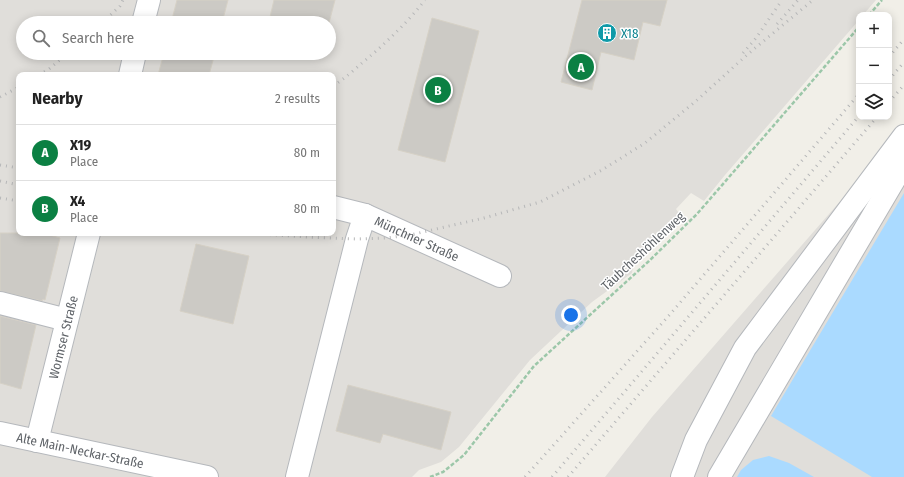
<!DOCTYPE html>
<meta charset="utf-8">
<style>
body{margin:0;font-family:"Fira Sans Condensed",sans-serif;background:#f2f2f2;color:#222}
.controls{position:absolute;right:12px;top:12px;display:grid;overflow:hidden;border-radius:8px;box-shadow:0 2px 10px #0003}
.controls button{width:36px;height:36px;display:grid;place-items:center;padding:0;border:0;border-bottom:1px solid #e0e0e0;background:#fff;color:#222;font:20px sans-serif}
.you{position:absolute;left:571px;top:315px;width:14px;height:14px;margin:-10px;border:3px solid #fff;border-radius:50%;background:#1a73e8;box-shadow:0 0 0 6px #1a73e833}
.badge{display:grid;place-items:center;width:26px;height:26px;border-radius:50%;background:#0b8043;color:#fff;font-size:13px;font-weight:700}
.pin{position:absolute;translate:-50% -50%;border:2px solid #fff;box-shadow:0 1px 4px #0006}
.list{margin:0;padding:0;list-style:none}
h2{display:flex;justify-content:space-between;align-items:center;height:52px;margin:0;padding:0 16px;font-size:17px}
h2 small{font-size:13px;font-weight:400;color:#767676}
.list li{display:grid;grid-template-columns:26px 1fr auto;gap:12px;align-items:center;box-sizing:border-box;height:56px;padding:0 16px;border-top:1px solid #e0e0e0}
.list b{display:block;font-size:15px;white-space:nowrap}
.list p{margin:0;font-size:13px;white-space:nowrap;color:#767676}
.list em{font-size:13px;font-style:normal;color:#767676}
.icon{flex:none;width:22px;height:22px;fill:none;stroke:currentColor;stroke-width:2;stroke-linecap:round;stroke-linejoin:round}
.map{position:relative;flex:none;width:904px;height:477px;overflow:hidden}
.search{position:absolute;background:#fff;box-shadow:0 2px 10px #0003;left:16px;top:16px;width:320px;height:44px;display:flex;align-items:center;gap:10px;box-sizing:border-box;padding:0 14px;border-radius:22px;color:#767676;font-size:15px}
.panel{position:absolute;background:#fff;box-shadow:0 2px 10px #0003;left:16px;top:72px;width:320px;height:164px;border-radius:8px}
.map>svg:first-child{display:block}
.industrial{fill:#e0deda;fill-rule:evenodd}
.water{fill:#aadaff}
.building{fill:#cccac5;stroke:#d6d1c6}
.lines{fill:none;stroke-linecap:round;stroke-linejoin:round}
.minor-casing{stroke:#b5b8bc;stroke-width:24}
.path{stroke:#9cc7a9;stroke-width:2.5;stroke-dasharray:4 2;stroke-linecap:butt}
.minor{stroke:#fff;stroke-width:22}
.rail{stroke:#b6b7b8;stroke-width:3;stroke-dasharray:1 5;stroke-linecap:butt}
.labels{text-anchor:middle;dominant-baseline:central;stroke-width:3;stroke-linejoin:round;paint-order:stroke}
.culture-label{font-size:13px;fill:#0d838f;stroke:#fff;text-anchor:start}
.street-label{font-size:13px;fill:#5f6368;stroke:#fff}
</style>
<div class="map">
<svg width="904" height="477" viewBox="0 0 904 477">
<rect width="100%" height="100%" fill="#f1efe8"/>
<path class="industrial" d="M0,0H876L863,15H859V20L725,175L704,201L691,193L676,209L684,220L654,248L648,247L634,259L632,273L592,302L530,360L459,447L441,462L419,470L412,477H0ZM23,23H329V53H23ZM19,75H333V233H19Z
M904,128V477H605L652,417Z"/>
<path class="water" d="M904,193V477H872L771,416Z
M769,456L789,463L814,477H737L741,470L753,460Z"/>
<path class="building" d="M177,0H228L222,23H171Z
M274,0H335L329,23H278L269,21Z
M582,0H667L660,26L643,22L634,60L601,52L592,90L561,82Z
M432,18L479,31L445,162L398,150Z
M164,53H215L209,75H158Z
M0,233H42L60,238L45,300L43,299L42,301L0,291Z
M196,244L249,256L233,324L180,311Z
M0,316L36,325L21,389L0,383Z
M348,385L451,412L441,450L383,434L380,443L336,431Z"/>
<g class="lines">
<defs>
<g id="minor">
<path d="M143,23L149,0"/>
<path d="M130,75L135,53"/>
<path id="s1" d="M333,207L365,215L500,276"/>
<path d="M0,303L67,320"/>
<path id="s2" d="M0,433L207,477"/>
<path id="s3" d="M37,441L89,233"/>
<path d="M297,477L357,239L365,215"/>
<path d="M682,477L696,440L745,348L904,136"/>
<path d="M719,477L904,163"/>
</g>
</defs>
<use href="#minor" class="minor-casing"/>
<path class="path" d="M869,15L882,0
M430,477L443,472L464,455L534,366L649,261L697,214L859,27"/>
<use href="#minor" class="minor"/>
<path class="rail" d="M102,23L120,6L123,0
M777,24L798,0
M743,53L756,38L782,0
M889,57L904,39
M39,75L49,69L68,53
M889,80L904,62
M333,86C344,79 353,71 362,63C385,44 407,23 425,0
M0,97L19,87
M889,102L904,85
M0,165L19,168
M0,181L19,185
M0,198L19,201
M246,233L307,237L357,239L386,238L410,235L484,218L540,202L602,170L645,143L696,101L748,54L813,0
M525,477L672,312L859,94
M552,477L859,116
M568,477L877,117"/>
</g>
<defs>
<symbol id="building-disc" viewBox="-11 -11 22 22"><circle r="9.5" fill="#0f9aa8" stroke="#fff"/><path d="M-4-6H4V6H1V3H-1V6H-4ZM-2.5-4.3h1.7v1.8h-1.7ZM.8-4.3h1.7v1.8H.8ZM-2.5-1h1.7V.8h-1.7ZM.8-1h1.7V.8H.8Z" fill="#fff"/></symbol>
</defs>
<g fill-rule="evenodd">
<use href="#building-disc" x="596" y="22" width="22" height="22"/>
</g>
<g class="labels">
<g class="culture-label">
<text x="621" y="33">X18</text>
</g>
<g class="street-label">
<text stroke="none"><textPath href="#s1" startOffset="90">Münchner Straße</textPath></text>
<text transform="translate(643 251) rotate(-43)">Täubcheshöhlenweg</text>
<text stroke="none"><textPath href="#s3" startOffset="107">Wormser Straße</textPath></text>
<text stroke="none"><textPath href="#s2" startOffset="82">Alte Main-Neckar-Straße</textPath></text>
</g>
</g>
</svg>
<div class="controls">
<button>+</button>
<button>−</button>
<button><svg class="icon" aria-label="layers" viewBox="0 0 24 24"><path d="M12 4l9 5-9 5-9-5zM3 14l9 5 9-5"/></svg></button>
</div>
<div class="you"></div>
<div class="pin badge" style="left:581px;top:67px">A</div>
<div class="pin badge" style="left:438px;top:90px">B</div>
<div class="search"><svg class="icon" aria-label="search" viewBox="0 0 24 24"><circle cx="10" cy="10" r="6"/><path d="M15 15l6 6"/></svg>Search here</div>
<section class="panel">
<h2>Nearby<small>2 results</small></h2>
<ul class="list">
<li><span class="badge">A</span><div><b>X19</b><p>Place</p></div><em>80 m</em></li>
<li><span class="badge">B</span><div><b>X4</b><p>Place</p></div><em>80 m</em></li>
</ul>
</section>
</div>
